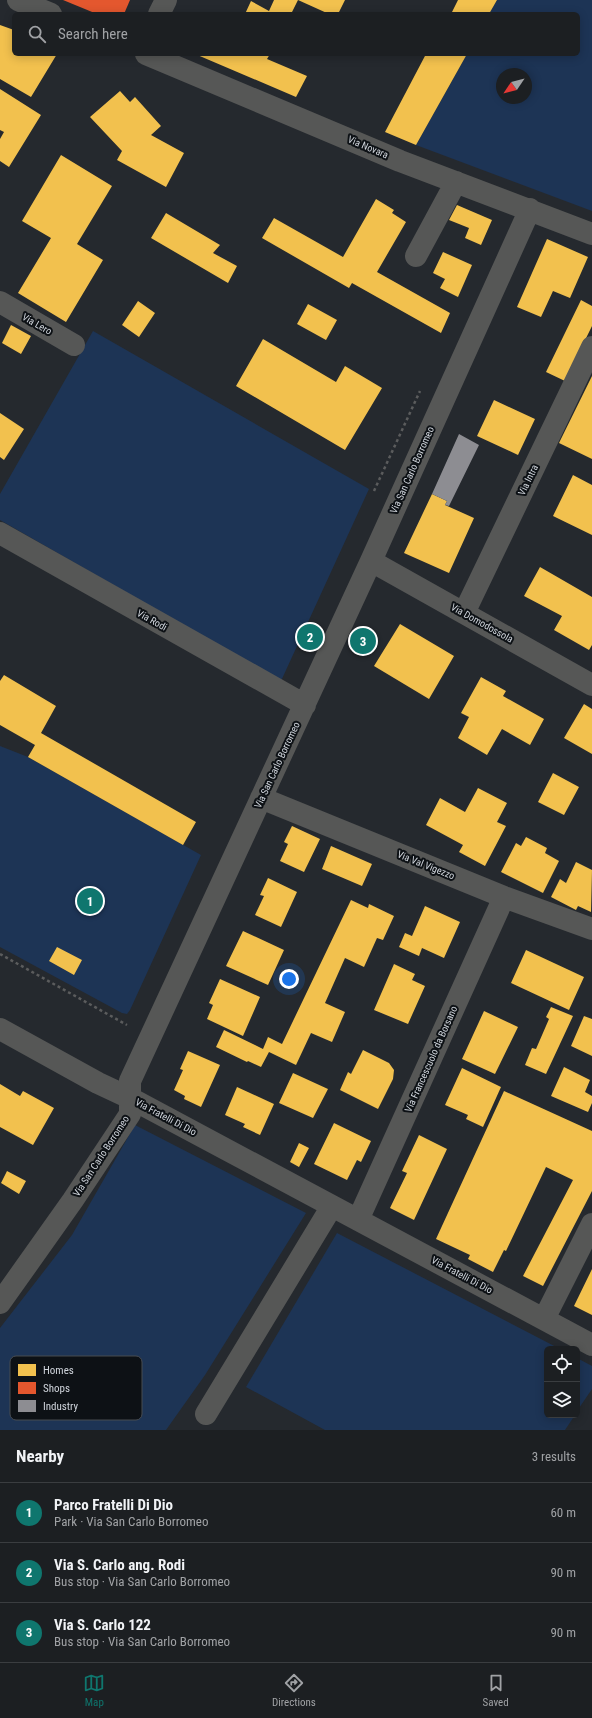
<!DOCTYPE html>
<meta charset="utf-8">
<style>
body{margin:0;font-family:"Roboto Condensed",sans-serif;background:#292c2f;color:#f1f3f6}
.controls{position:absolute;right:12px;bottom:12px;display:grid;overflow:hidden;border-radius:6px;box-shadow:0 2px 10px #0003}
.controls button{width:36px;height:36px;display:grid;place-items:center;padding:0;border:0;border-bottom:1px solid #3a3d40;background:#1c1f22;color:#f1f3f6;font:20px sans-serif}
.compass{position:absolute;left:496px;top:68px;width:36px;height:36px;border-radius:50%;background:#1c1f22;box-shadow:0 2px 10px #0003;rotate:235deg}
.you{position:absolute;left:289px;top:979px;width:14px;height:14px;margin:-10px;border:3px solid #fff;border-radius:50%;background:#1a73e8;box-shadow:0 0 0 6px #1a73e833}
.badge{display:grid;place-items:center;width:26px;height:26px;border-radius:50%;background:#0f766e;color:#fff;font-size:13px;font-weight:700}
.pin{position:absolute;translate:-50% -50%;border:2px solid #fff;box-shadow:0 1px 4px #0006}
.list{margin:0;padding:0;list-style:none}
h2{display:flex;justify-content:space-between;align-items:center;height:52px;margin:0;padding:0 16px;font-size:17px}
h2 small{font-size:13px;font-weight:400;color:#a0a2a5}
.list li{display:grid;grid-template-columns:26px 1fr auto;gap:12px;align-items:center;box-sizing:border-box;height:60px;padding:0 16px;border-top:1px solid #3a3d40}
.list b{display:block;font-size:15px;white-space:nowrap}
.list p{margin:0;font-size:13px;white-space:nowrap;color:#a0a2a5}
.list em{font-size:13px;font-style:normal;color:#a0a2a5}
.icon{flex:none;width:22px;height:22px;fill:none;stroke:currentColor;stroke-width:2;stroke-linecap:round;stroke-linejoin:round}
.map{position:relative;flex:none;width:592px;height:1430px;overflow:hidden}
.search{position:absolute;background:#1c1f22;box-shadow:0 2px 10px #0003;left:12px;right:12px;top:12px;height:44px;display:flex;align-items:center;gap:10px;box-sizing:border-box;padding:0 14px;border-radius:6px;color:#a0a2a5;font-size:15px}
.sheet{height:232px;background:#1c1f22}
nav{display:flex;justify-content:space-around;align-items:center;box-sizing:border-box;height:56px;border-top:1px solid #3a3d40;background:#1c1f22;font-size:11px;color:#a0a2a5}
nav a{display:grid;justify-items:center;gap:2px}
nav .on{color:#0f766e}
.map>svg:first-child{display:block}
.green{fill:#1d3455;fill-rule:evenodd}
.homes{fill:#f2c14e}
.shops{fill:#e4572e}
.industry{fill:#8d8d92}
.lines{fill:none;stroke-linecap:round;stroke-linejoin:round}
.path{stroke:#5b5c5d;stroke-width:2.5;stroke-dasharray:3 3;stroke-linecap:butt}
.minor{stroke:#565756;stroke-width:22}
.labels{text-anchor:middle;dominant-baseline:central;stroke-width:4;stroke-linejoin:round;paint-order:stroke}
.street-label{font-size:10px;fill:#d0d5dc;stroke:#0d1115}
.key{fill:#0d1115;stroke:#484c51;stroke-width:1}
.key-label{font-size:11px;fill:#d0d5dc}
</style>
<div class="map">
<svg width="592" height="1430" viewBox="0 0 592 1430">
<rect width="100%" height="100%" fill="#25292e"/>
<path class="green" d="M497,0H592V211L416,145L467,54H578V14H489ZM502,74H526V98H502Z
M93,331L369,489L281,681L0,520V494Z
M0,746L28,757L201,855L130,1010L127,1014L122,1013L0,947Z
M135,1125L306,1213L205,1375L166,1430H0V1328L72,1235Z
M337,1233L560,1349H547V1415H575L565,1430H325L246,1387Z
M577,1358L592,1366V1389L577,1411Z"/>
<path class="homes" d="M274,0H345L338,14H329L298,0L291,14H245L251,1L269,11Z
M458,0H497L489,14H451Z
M0,25L14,30V54H57L31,97L0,79Z
M195,54H270L267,59L307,76L296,97Z
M426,54H467L416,145L385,132Z
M0,89L41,115L9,167L0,161V139L4,132L0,130Z
M120,91L130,102L135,97L161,126L151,135L184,153L166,187L117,160L122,151L90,117Z
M61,155L112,186L77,244L103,260L66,322L18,293L51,238L22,221Z
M376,199L394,210L392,213L406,222L377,272L450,313L441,333L352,283L349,288L262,238L274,218L343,257Z
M457,205L492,220L481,245L465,238L469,228L449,220Z
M166,213L220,245L213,253L237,266L228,283L151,238Z
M547,239L588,257L570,298L553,291L541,317L517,307Z
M443,252L472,265L458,297L440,288L445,279L433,273Z
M581,300L592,306V326L565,381L546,372Z
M138,301L155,313L139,337L122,325Z
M308,304L337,320L326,340L297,324Z
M11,325L31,336L21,354L2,343Z
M263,339L336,382L345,366L382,388L345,450L236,386Z
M592,376V459L559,443Z
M494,400L535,419L518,455L477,436Z
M0,413L24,429L4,460L0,457Z
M573,475L592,485V535L553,516Z
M432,494L447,501L445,505L474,518L449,573L404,553Z
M540,567L592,597V645L589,650L554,630L562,616L524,596Z
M400,624L454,656L429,699L374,666Z
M4,675L56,706L41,733L196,822L183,845L28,757L35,745L0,725V681Z
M481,677L506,691L503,696L544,719L530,745L502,729L487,755L458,738L469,717L461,713Z
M584,704L592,709V754L564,738Z
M553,773L579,787L564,815L538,802Z
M478,788L507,803L497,822L506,826L485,866L459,852L463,845L426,825L440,798L465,812Z
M292,826L320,839L304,872L280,861L288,844L284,842Z
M526,837L547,848L545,853L559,861L543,893L501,872L516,843L521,846Z
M331,846L372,864L362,886L322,869Z
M576,862L592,870L591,912L578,906L576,910L551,897L560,879L566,883Z
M268,878L297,892L281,927L255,915L264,896L260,895Z
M351,900L368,908L369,904L394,916L383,940L377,938L364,967L345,958L325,1003L345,1012L332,1042L311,1033L296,1065L269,1052L261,1067L248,1061L247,1062L216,1047L224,1030L263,1049L268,1037L282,1044Z
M425,906L460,922L444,958L422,948L419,956L399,947L405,933L412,936Z
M243,931L284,950L268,985L226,966Z
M57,947L82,960L74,975L49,961Z
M526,950L584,977L569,1010L511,983Z
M394,964L415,974L412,980L425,986L408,1024L374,1010Z
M220,979L260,997L243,1036L207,1019L213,1005L209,1003Z
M551,1007L573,1016L546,1074L525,1065L532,1048L536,1049L549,1019L546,1017Z
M484,1011L518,1027L495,1074L462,1059Z
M584,1016L592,1019V1056L571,1046Z
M363,1050L389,1063L394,1070L393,1079L378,1109L340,1090L348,1072L351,1074Z
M188,1051L220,1065L201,1107L184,1099L185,1096L174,1090L183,1070L180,1069Z
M564,1067L590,1080L585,1092L592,1096V1103L588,1112L551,1096Z
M462,1068L501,1087L483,1127L466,1119L468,1115L445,1105Z
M293,1073L328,1089L313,1118L279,1103Z
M0,1084L20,1096L23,1091L54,1108L33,1145L0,1127Z
M237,1087L274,1104L260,1135L243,1127L245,1124L225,1115Z
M504,1091L592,1131V1191L543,1286L523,1276L573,1180L546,1167L506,1251L504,1250L493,1272L468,1259L470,1255L436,1239Z
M334,1123L371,1141L361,1162L357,1160L347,1180L314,1164Z
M419,1135L447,1149L414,1220L390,1208L407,1173L402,1171Z
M299,1143L309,1148L299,1167L290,1162Z
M7,1171L26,1181L19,1194L1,1183Z
M592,1269V1315L574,1306Z"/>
<path class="shops" d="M63,0H130L124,14H97Z"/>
<path class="industry" d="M459,434L479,445L449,506L445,505L447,501L432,494Z"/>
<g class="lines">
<path class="path" d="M374,491L420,391
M0,954L127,1025"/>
<path class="minor" d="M18,0L51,14
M159,14L166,0
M146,54L400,161L592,234
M416,256L456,182
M0,302L74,345
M0,533L305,705
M371,561L592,685
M464,613L592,347
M261,798L504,897L592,929
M0,1029L98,1083L130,1098L592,1345
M358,1220L504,897
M0,1303L73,1200L130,1114V1081L371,561L530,209
M544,1319L592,1224
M206,1414L332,1206"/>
</g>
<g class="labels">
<g class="street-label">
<text transform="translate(368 147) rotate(23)">Via Novara</text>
<text transform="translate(37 324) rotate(30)">Via Lero</text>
<text transform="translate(412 470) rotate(-66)">Via San Carlo Borromeo</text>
<text transform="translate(528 480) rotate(-64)">Via Intra</text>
<text transform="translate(152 620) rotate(29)">Via Rodi</text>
<text transform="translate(482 623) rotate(29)">Via Domodossola</text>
<text transform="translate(277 765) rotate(-65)">Via San Carlo Borromeo</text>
<text transform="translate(426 865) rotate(22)">Via Val Vigezzo</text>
<text transform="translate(431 1059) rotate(-66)">Via Francescuolo da Borsano</text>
<text transform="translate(166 1117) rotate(28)">Via Fratelli Di Dio</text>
<text transform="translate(101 1156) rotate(-57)">Via San Carlo Borromeo</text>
<text transform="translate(462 1275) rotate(28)">Via Fratelli Di Dio</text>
</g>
</g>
<rect x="10" y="1356" width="132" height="64" rx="6" class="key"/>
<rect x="18" y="1364" width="18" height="12" fill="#f2c14e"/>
<rect x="18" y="1382" width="18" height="12" fill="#e4572e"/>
<rect x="18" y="1400" width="18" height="12" fill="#8d8d92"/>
<g class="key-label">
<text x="43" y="1374">Homes</text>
<text x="43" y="1392">Shops</text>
<text x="43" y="1410">Industry</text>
</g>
</svg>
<div class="controls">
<button><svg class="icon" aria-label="locate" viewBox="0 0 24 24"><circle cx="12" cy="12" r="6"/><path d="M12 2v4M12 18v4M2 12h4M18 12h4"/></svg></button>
<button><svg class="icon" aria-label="layers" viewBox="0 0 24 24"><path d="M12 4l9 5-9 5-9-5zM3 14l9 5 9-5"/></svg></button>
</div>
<svg class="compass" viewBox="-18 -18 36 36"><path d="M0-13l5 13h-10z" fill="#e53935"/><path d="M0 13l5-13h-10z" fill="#a0a2a5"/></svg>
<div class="you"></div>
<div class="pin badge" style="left:90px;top:901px">1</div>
<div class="pin badge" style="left:310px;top:637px">2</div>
<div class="pin badge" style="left:363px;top:641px">3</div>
<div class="search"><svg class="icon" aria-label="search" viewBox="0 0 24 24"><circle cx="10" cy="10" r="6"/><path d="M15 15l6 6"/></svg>Search here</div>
</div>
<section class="sheet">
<h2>Nearby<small>3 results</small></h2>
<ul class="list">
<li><span class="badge">1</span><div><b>Parco Fratelli Di Dio</b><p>Park · Via San Carlo Borromeo</p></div><em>60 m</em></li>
<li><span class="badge">2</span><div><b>Via S. Carlo ang. Rodi</b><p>Bus stop · Via San Carlo Borromeo</p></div><em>90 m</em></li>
<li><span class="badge">3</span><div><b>Via S. Carlo 122</b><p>Bus stop · Via San Carlo Borromeo</p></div><em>90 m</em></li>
</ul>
</section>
<nav>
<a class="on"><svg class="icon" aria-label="map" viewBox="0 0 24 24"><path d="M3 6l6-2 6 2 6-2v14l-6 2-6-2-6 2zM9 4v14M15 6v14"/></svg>Map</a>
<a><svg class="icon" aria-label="directions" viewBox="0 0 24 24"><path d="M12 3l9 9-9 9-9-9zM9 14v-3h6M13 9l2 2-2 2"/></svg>Directions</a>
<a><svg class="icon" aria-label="saved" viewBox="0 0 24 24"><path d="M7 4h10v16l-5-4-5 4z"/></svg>Saved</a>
</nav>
